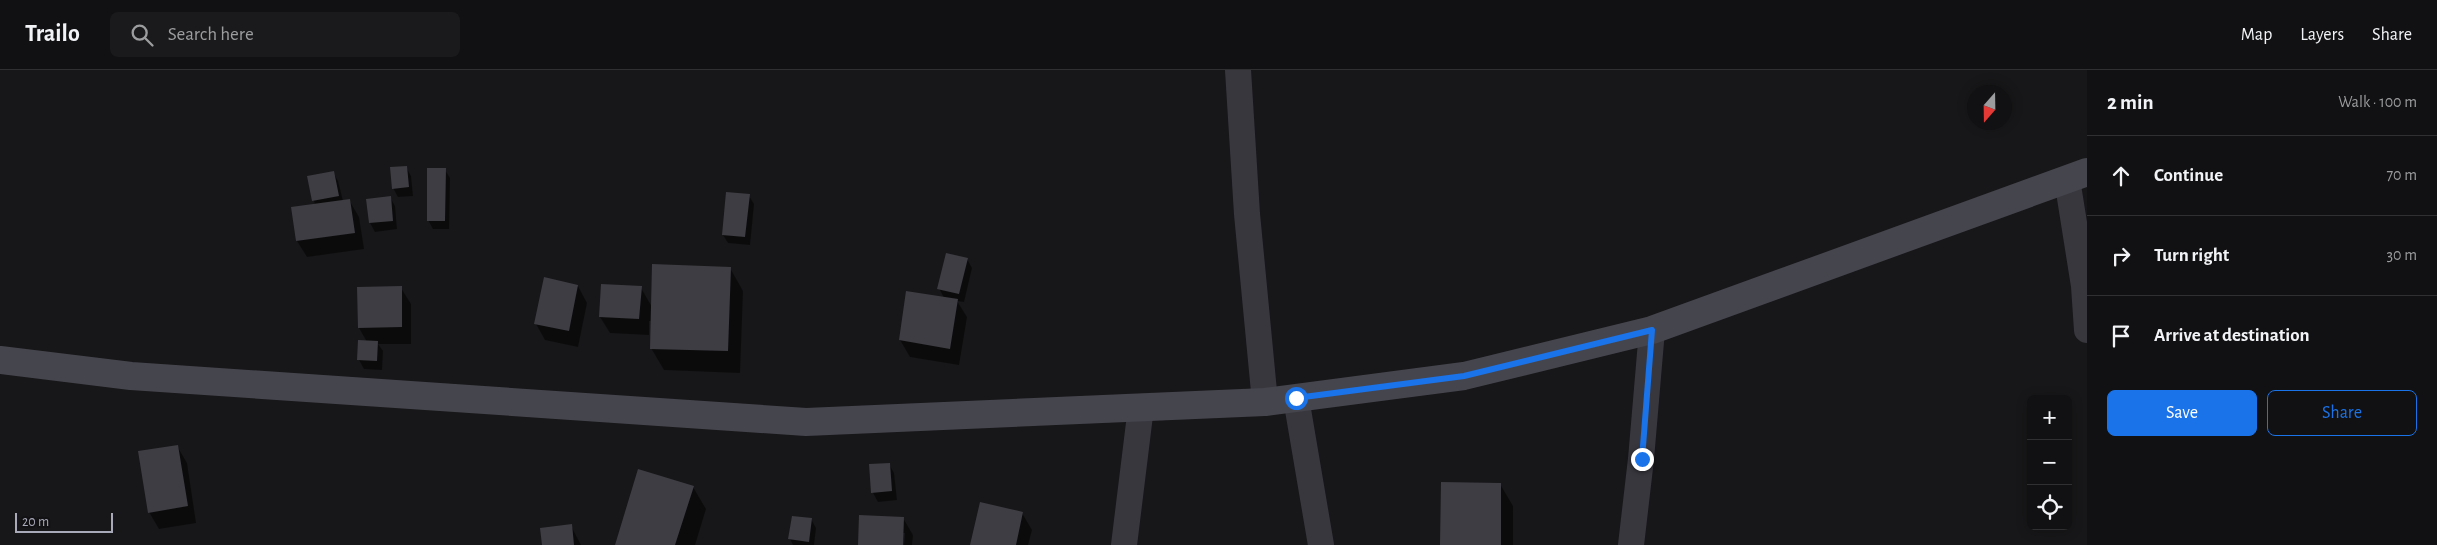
<!DOCTYPE html>
<meta charset="utf-8">
<style>
body{margin:0;font-family:"Alegreya Sans",sans-serif;background:#1a191b;color:#f1f3f6}
.controls{position:absolute;right:15px;bottom:15px;display:grid;overflow:hidden;border-radius:8px;box-shadow:0 2px 12px #0003}
.controls button{width:45px;height:45px;display:grid;place-items:center;padding:0;border:0;border-bottom:1px solid #303032;background:#111012;color:#f1f3f6;font:25px sans-serif}
.compass{position:absolute;left:1967px;top:15px;width:45px;height:45px;border-radius:50%;background:#111012;box-shadow:0 2px 12px #0003;rotate:200deg}
.scale{position:absolute;left:15px;bottom:12px;width:98px;box-sizing:border-box;padding-left:5px;border:2px solid #a8a9b9;border-top:0;font-size:14px;line-height:18px;white-space:nowrap;color:#a8a9b9;-webkit-text-stroke:4px #121113;paint-order:stroke}
.stop{position:absolute;width:15px;height:15px;margin:-11px;border:4px solid #1a73e8;border-radius:50%;background:#fff}
.stop.end{background:#1a73e8;border-color:#fff;box-shadow:0 1px 5px #0008}
.list{margin:0;padding:0;list-style:none}
h2{display:flex;justify-content:space-between;align-items:center;height:65px;margin:0;padding:0 20px;font-size:21px}
h2 small{font-size:16px;font-weight:400;color:#9c9d9f}
.list li{display:grid;grid-template-columns:32px 1fr auto;gap:15px;align-items:center;box-sizing:border-box;height:80px;padding:0 20px;border-top:1px solid #303032}
.list b{display:block;font-size:19px;white-space:nowrap}
.list em{font-size:16px;font-style:normal;color:#9c9d9f}
.actions{display:flex;gap:10px;padding:15px 20px}
.actions a{flex:1;padding:11px 0;border:1px solid #1a73e8;border-radius:8px;text-align:center;font-size:18px;color:#1a73e8}
.actions .main{background:#1a73e8;color:#fff}
.icon{flex:none;width:28px;height:28px;fill:none;stroke:currentColor;stroke-width:2;stroke-linecap:round;stroke-linejoin:round}
.map{position:relative;flex:none;width:2087px;height:475px;overflow:hidden}
header{display:flex;align-items:center;gap:30px;box-sizing:border-box;height:70px;padding:0 25px;background:#111012;border-bottom:1px solid #303032}
header strong{font-size:24px}
nav{display:flex;gap:28px;margin-inline-start:auto;font-size:18px}
.search{width:350px;height:45px;background:#1a191b;display:flex;align-items:center;gap:12px;box-sizing:border-box;padding:0 18px;border-radius:8px;color:#9c9d9f;font-size:19px}
main{display:flex}
aside{flex:1;background:#111012}
.map>svg:first-child{display:block}
.shadow{fill:#0007}
.building{fill:#3e3d43}
.lines{fill:none;stroke-linecap:round;stroke-linejoin:round}
.minor{stroke:#38373e;stroke-width:26}
.secondary{stroke:#45454e;stroke-width:28}
.route{stroke:#1a73e8;stroke-width:6}
</style>
<header>
<strong>Trailo</strong>
<div class="search"><svg class="icon" aria-label="search" viewBox="0 0 24 24"><circle cx="10" cy="10" r="6"/><path d="M15 15l6 6"/></svg>Search here</div>
<nav><a>Map</a><a>Layers</a><a>Share</a></nav>
</header>
<main>
<div class="map">
<svg width="2087" height="475" viewBox="0 0 2087 475">
<rect width="100%" height="100%" fill="#171618"/>
<path class="shadow" d="M406,97L411,106L413,126L398,127L393,118Z
M445,100L450,108L449,159H433L428,150Z
M333,102L338,111L343,131L349,130L359,147L364,179L307,187L297,171L315,135L308,107Z
M749,126L754,134L750,175L728,173L723,165Z
M390,127L395,136L397,159L375,162L370,153Z
M967,189L972,198L964,232L957,231L967,247L959,295L910,287L900,270L944,228L939,218Z
M730,198L743,221L740,303L664,300L651,278L652,251H649V265L610,263L600,247L641,218L652,237Z
M578,216L587,233L578,277L545,270L536,254Z
M401,218L411,234V274H378L383,281L382,300L364,299L359,290L367,272L359,258Z
M177,376L187,393L196,453L159,459L149,442Z
M889,394L894,403L897,430L878,432L873,423Z
M1500,414L1513,436V475H1442Z
M693,417L706,439L695,475H617Z
M1022,443L1032,460L1028,475H971Z
M903,448L913,465L912,475H904L905,463H902V475H860Z
M811,449L816,458L814,475H793L790,469Z
M571,456L581,475H543Z"/>
<path class="building" d="M407,96L409,117L392,119L390,97Z
M427,98H446L445,151H427Z
M334,101L339,126L312,131L307,106Z
M726,122L750,124L745,167L722,165Z
M391,126L393,151L369,153L366,129Z
M350,129L355,163L296,171L291,137Z
M946,183L968,188L959,224L937,219Z
M652,194L731,197L728,281L650,279Z
M544,207L578,215L569,261L534,254Z
M601,214L642,216L639,249L599,247Z
M402,216V257L358,258L357,217Z
M906,221L958,229L950,279L899,270Z
M358,270L378,271L377,291L357,290Z
M178,375L188,436L148,443L138,381Z
M890,393L892,421L871,423L869,394Z
M638,399L694,416L675,475H615Z
M1441,412L1501,413V475H1440Z
M980,432L1023,442L1016,475H970Z
M859,445L904,447L903,475H858Z
M792,446L812,448L809,472L788,469Z
M572,454L574,475H542L540,458Z"/>
<g class="lines">
<path class="minor" d="M1238,0L1247,144L1265,332
M2067,109L2084,216L2087,260
M1296,328L1321,475
M1124,475L1141,337
M1631,475L1641,389L1652,260"/>
<path class="secondary" d="M0,290L131,306L806,352L1265,332L1464,306L1652,260L2087,102"/>
</g>
<g class="lines">
<path class="route" d="M1296,328L1464,306L1652,260L1642,389"/>
</g>
</svg>
<div class="controls">
<button>+</button>
<button>−</button>
<button><svg class="icon" aria-label="locate" viewBox="0 0 24 24"><circle cx="12" cy="12" r="6"/><path d="M12 2v4M12 18v4M2 12h4M18 12h4"/></svg></button>
</div>
<svg class="compass" viewBox="-18 -18 36 36"><path d="M0-13l5 13h-10z" fill="#e53935"/><path d="M0 13l5-13h-10z" fill="#9c9d9f"/></svg>
<div class="scale">20 m</div>
<div class="stop" style="left:1296px;top:328px"></div>
<div class="stop end" style="left:1642px;top:389px"></div>
</div>
<aside>
<h2>2 min<small>Walk · 100 m</small></h2>
<ul class="list">
<li><svg class="icon" aria-label="ahead" viewBox="0 0 24 24"><path d="M12 20V5M6 11l6-6 6 6"/></svg><div><b>Continue</b></div><em>70 m</em></li>
<li><svg class="icon" aria-label="right" viewBox="0 0 24 24"><path d="M7 20v-9h11M14 6l5 5-5 5"/></svg><div><b>Turn right</b></div><em>30 m</em></li>
<li><svg class="icon" aria-label="arrive" viewBox="0 0 24 24"><path d="M6 21V4h12l-3 4 3 4H6"/></svg><div><b>Arrive at destination</b></div></li>
</ul>
<div class="actions"><a class="main">Save</a><a>Share</a></div>
</aside>
</main>
